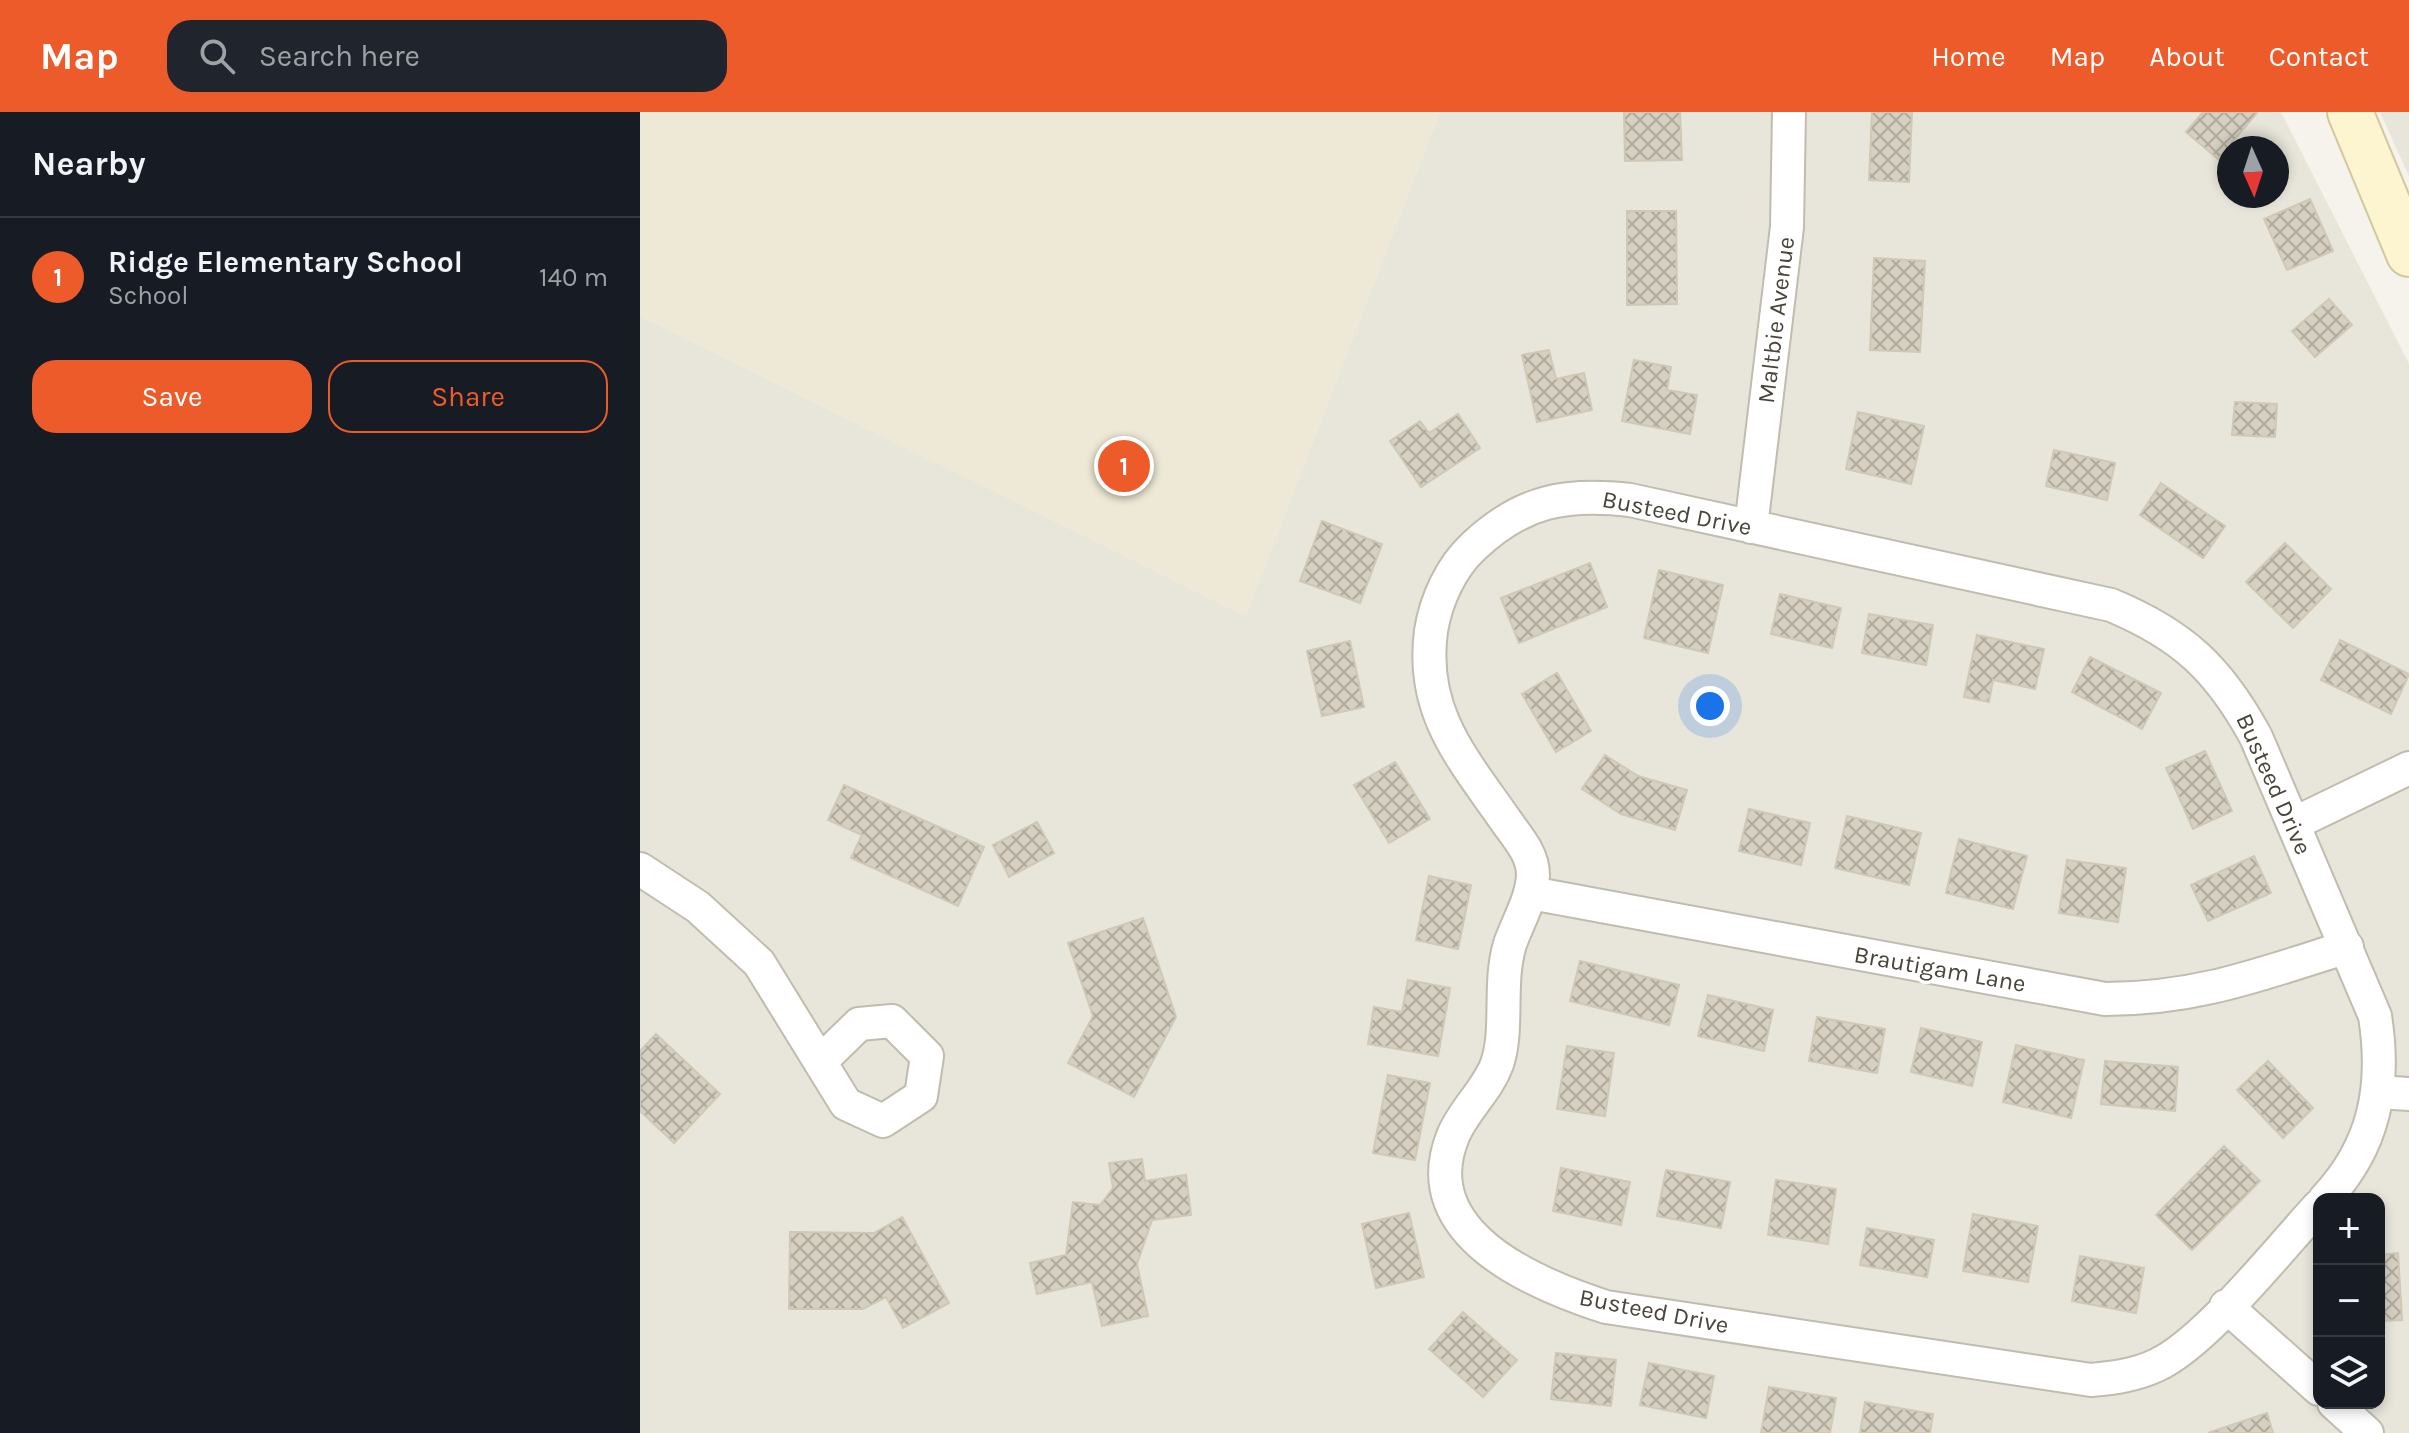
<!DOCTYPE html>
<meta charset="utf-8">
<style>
body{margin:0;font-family:Karla,sans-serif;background:#20242c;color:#f1f3f6}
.controls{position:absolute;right:24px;bottom:24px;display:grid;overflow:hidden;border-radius:16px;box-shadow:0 4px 12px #0003}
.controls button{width:72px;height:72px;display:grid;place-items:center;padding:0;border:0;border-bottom:2px solid #363941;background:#171b24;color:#f1f3f6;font:40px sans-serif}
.compass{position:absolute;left:1577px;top:24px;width:72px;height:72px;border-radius:50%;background:#171b24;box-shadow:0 4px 12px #0003;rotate:177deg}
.you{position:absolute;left:1070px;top:594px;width:28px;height:28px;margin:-20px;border:6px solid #fff;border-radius:50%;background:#1a73e8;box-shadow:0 0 0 12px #1a73e833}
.badge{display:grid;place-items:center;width:52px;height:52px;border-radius:50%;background:#ed5b2a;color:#fff;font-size:26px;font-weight:700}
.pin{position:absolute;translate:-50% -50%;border:4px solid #fff;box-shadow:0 2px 8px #0006}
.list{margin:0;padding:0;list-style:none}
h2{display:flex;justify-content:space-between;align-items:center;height:104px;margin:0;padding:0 32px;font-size:34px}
h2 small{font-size:26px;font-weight:400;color:#9ea1a6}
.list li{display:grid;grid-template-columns:52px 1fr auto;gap:24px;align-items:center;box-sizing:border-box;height:120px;padding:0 32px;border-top:2px solid #363941}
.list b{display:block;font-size:30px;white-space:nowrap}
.list p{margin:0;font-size:26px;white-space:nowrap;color:#9ea1a6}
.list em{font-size:26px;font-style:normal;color:#9ea1a6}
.actions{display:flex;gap:16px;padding:24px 32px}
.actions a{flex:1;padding:18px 0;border:2px solid #ed5b2a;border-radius:24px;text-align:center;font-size:28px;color:#ed5b2a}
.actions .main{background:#ed5b2a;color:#fff}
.icon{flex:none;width:44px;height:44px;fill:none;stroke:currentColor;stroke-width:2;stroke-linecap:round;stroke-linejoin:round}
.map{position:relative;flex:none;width:1769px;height:1321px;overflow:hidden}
header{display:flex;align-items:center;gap:48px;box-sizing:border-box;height:112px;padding:0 40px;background:#ed5b2a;color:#fff}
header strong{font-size:38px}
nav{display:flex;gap:44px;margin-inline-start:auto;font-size:28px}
.search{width:560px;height:72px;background:#20242c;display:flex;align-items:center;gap:20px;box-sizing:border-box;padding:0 28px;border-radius:24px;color:#9ea1a6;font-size:30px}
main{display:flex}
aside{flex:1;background:#171b24}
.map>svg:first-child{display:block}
.residential{fill:#e8e5da;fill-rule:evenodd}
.education{fill:#ede9d6}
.building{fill:url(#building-cross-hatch);stroke:#d0c8b5;stroke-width:2}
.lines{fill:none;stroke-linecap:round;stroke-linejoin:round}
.street-casing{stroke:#c0bcae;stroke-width:36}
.secondary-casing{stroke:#d1c99e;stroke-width:48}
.street{stroke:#fff;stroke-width:32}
.secondary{stroke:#fcf5cf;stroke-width:44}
.labels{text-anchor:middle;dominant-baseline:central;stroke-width:7;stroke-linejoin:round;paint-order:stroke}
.street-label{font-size:24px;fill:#494439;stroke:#fff}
</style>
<header>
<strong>Map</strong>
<div class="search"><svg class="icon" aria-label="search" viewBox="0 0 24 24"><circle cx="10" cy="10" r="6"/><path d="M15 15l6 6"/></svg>Search here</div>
<nav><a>Home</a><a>Map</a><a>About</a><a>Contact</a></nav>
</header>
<main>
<aside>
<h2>Nearby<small></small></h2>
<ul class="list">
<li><span class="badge">1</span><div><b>Ridge Elementary School</b><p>School</p></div><em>140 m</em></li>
</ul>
<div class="actions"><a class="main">Save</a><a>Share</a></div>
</aside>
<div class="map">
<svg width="1769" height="1321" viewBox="0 0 1769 1321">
<defs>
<pattern id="building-cross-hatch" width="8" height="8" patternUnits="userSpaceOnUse" patternTransform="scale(2)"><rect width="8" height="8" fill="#d6d0c1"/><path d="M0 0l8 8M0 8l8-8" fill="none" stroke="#b0aa9e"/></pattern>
</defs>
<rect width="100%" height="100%" fill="#f5f3ec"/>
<path class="residential" d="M800,0H1641L1769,252V1321H0V204L606,504ZM1589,36H1637V84H1589ZM1679,1087H1739V1291H1679Z
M1740,0H1769V64Z"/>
<path class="education" d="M0,0H800L606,505L0,204Z"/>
<path class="building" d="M984,0H1040L1042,48L985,49Z
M1232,0H1272L1269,70L1229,68Z
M1563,0H1617V1L1578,47L1546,20Z
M1670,87L1693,139L1647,158L1624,107Z
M987,99H1036L1037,192L987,193Z
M1234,146L1285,149L1280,240L1230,238Z
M1689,187L1712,213L1675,245L1652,219Z
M909,238L916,267L944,261L952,298L897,310L882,243Z
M994,248L1031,255L1027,278L1057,283L1050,322L982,309Z
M1595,290L1637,292L1635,325L1592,323Z
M1218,300L1284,314L1271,372L1206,357Z
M818,302L840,336L781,375L750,329L780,309L789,321Z
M1414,338L1475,351L1467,388L1406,374Z
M1521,371L1585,414L1563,446L1500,403Z
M682,409L742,432L720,491L660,469Z
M1645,431L1691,477L1653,516L1606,470Z
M950,451L967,495L879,531L861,486Z
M1019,458L1083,473L1068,541L1004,526Z
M1140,482L1201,496L1192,536L1131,522Z
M1229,502L1293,513L1286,553L1222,541Z
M1337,523L1404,537L1395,577L1353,568L1349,590L1324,585Z
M1700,528L1769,562L1751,602L1681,568Z
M710,529L724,595L682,604L667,539Z
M1450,545L1521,581L1502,617L1432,580Z
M917,561L951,619L916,640L882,582Z
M1565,639L1592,699L1553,717L1526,656Z
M965,643L998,664L1047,678L1035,718L981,702L942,677Z
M755,650L790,707L749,731L714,673Z
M204,673L344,735L318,794L211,746L222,723L188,708Z
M1109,697L1170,711L1161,753L1099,739Z
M1207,704L1281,721L1269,773L1195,756Z
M397,710L414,741L369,765L353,733Z
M1319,727L1387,744L1373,797L1306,781Z
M1614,744L1631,781L1568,809L1551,773Z
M1427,748L1486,756L1478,810L1419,801Z
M789,764L831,773L818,837L776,828Z
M503,806L536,905L494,985L428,951L453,904L428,831Z
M940,849L1039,873L1029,913L930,889Z
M768,868L810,876L798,944L728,932L734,895L762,900Z
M1068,883L1133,898L1124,939L1058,924Z
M1177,905L1245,917L1237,961L1169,949Z
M1281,916L1342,930L1332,974L1271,960Z
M16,922L80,982L34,1031L0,999V939Z
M1376,933L1444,948L1431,1006L1363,990Z
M927,934L974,941L965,1004L917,997Z
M1465,949L1538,955L1535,999L1461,992Z
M1628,949L1673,996L1643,1026L1597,978Z
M748,963L790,971L775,1048L733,1041Z
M1584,1034L1620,1069L1552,1138L1516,1103Z
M502,1047L505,1069L546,1063L551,1103L512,1108L497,1152L508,1204L462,1214L452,1170L397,1182L390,1151L426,1143L433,1090L460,1093L473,1076L469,1051Z
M921,1056L990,1070L981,1113L913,1099Z
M1026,1058L1090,1070L1081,1116L1017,1104Z
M1136,1068L1196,1077L1188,1132L1128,1123Z
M769,1101L784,1165L736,1176L722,1112Z
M1333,1102L1398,1114L1388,1170L1323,1159Z
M262,1105L309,1191L263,1216L246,1185L223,1197H149L150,1120L234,1121Z
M1227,1116L1294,1128L1287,1165L1220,1153Z
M1758,1141L1762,1208L1739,1209V1143Z
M1440,1144L1504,1156L1496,1201L1432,1189Z
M823,1200L877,1248L843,1285L789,1237Z
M916,1241L976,1248L971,1294L911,1287Z
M1009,1251L1074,1264L1066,1306L1000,1293Z
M1129,1275L1196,1286L1190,1321H1121Z
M1225,1290L1293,1302L1290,1321H1220Z
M1627,1301L1633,1321H1568Z"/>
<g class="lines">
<defs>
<path id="street" d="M1111,415L1147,115L1149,0
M1653,712L1769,656
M0,757L58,795L119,851L206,992L243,1009L281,984L287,944L252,909L219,912L180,950
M891,781L1465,887C1557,887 1621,862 1707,835
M1739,980L1769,982
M1679,1094C1640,1136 1566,1230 1517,1253C1496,1263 1474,1266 1451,1268L966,1195C895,1172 773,1122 813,1024C824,997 847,979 857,952C869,917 858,871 870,832C878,809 892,787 893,763C893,742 878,726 866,709C823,647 780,600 791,519C796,488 811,455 834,434C883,388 926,381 990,388L1471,493C1543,523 1579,557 1616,625L1735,904C1746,974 1735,1034 1685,1087
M1586,1194L1679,1277
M1694,1291L1727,1321"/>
<path id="secondary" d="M1710,0L1769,142"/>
</defs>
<use href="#street" class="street-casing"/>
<use href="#secondary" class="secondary-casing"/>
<use href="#street" class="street"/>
<use href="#secondary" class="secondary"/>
</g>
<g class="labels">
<g class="street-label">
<text transform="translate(1136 208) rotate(-83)">Maltbie Avenue</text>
<text transform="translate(1037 401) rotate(11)">Busteed Drive</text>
<text transform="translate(1634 672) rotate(66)">Busteed Drive</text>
<text transform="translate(1300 857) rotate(10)">Brautigam Lane</text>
<text transform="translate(1014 1199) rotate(11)">Busteed Drive</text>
</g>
</g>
</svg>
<div class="controls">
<button>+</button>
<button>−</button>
<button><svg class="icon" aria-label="layers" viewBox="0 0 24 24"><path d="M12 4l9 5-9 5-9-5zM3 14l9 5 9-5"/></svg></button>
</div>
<svg class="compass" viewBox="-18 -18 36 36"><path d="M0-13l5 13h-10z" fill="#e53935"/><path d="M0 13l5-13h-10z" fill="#9ea1a6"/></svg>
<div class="you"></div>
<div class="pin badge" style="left:484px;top:354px">1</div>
</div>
</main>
